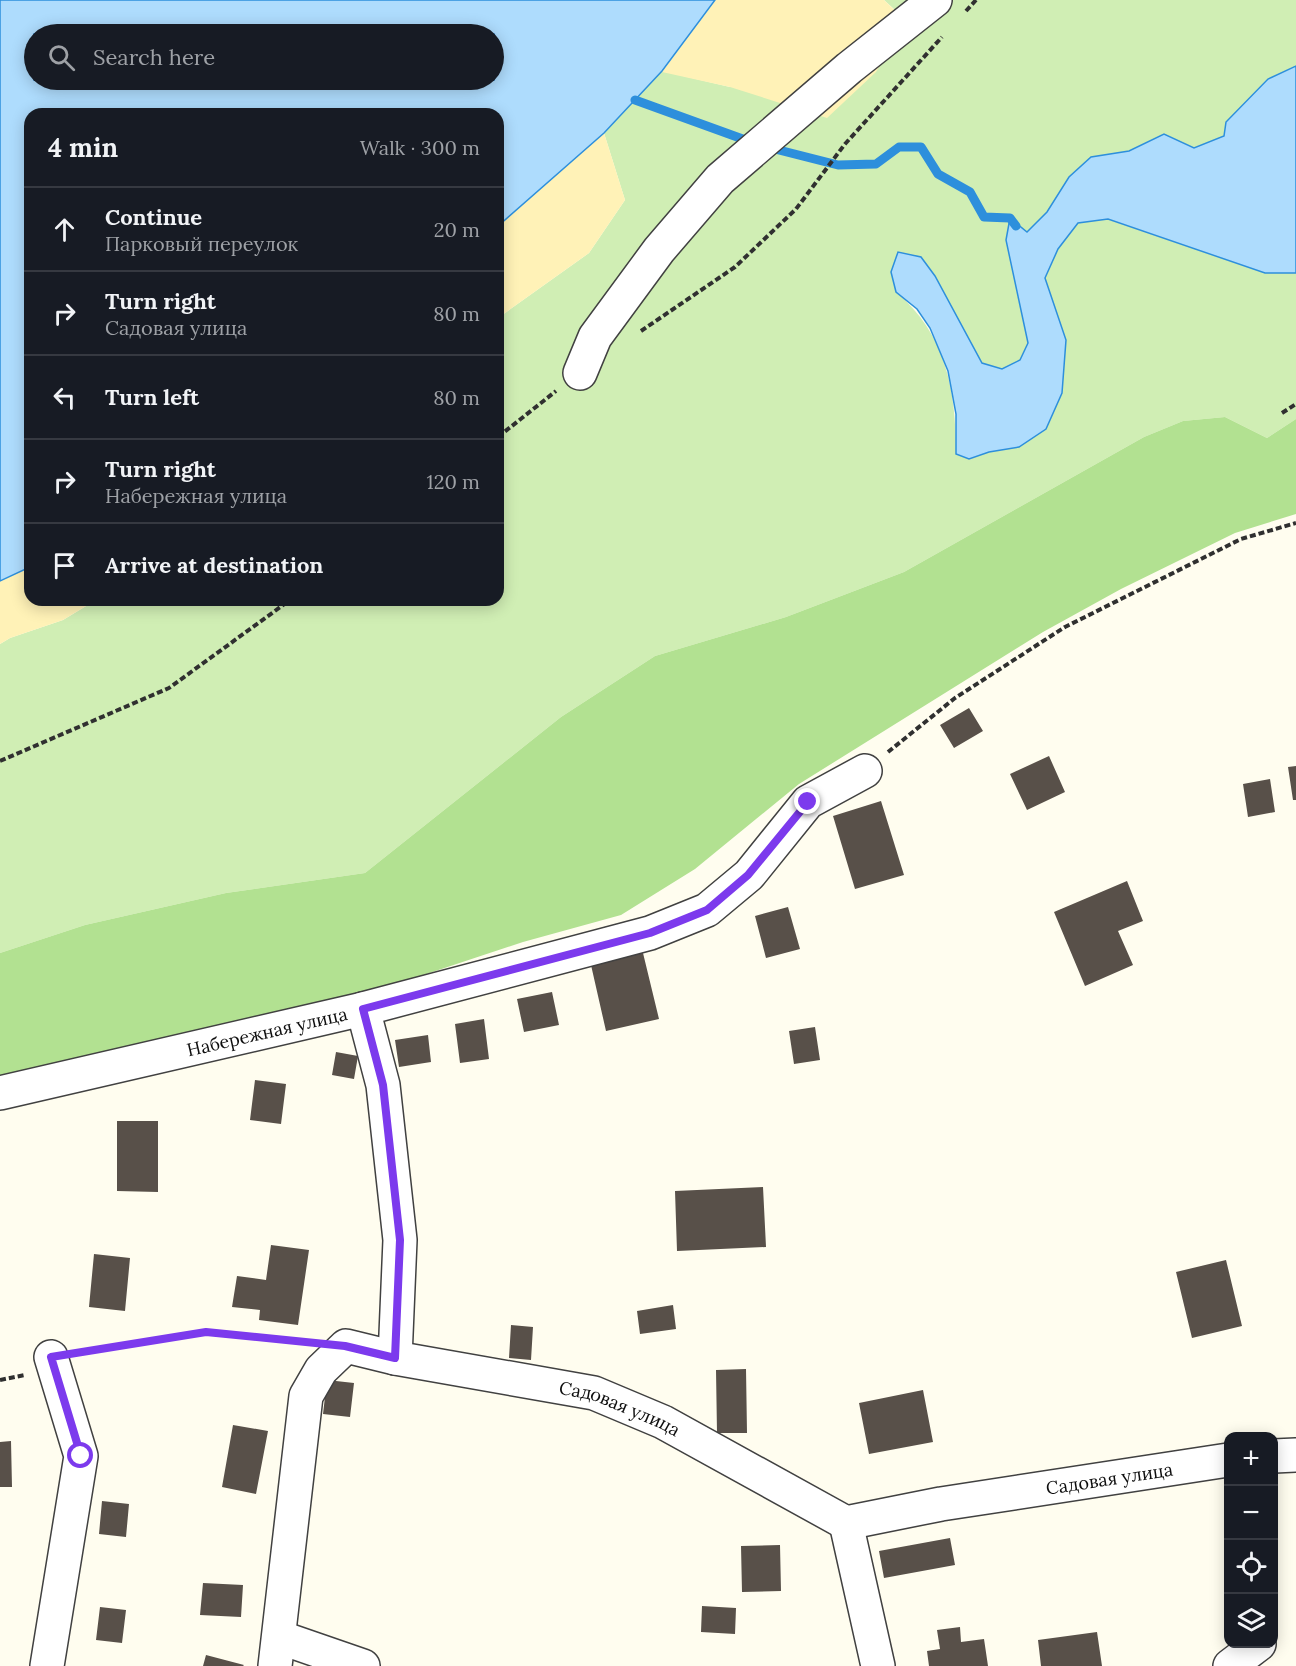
<!DOCTYPE html>
<meta charset="utf-8">
<style>
body{margin:0;font-family:Lora,serif;background:#242831;color:#f1f3f6}
.controls{position:absolute;right:18px;bottom:18px;display:grid;overflow:hidden;border-radius:12px;box-shadow:0 3px 15px #0003}
.controls button{width:54px;height:54px;display:grid;place-items:center;padding:0;border:0;border-bottom:2px solid #363941;background:#171b24;color:#f1f3f6;font:30px sans-serif}
.stop{position:absolute;width:18px;height:18px;margin:-14px;border:4px solid #7c3aed;border-radius:50%;background:#fff}
.stop.end{background:#7c3aed;border-color:#fff;box-shadow:0 2px 6px #0008}
.list{margin:0;padding:0;list-style:none}
h2{display:flex;justify-content:space-between;align-items:center;height:78px;margin:0;padding:0 24px;font-size:26px}
h2 small{font-size:20px;font-weight:400;color:#9ea1a6}
.list li{display:grid;grid-template-columns:39px 1fr auto;gap:18px;align-items:center;box-sizing:border-box;height:84px;padding:0 24px;border-top:2px solid #363941}
.list b{display:block;font-size:22px;white-space:nowrap}
.list p{margin:0;font-size:20px;white-space:nowrap;color:#9ea1a6}
.list em{font-size:20px;font-style:normal;color:#9ea1a6}
.icon{flex:none;width:33px;height:33px;fill:none;stroke:currentColor;stroke-width:2;stroke-linecap:round;stroke-linejoin:round}
.map{position:relative;flex:none;width:1296px;height:1666px;overflow:hidden}
.search{position:absolute;background:#171b24;box-shadow:0 3px 15px #0003;left:24px;top:24px;width:480px;height:66px;display:flex;align-items:center;gap:15px;box-sizing:border-box;padding:0 21px;border-radius:33px;color:#9ea1a6;font-size:22px}
.panel{position:absolute;background:#171b24;box-shadow:0 3px 15px #0003;left:24px;top:108px;width:480px;height:498px;border-radius:18px}
.map>svg:first-child{display:block}
.green{fill:#d0eeb4}
.forest{fill:#b2e191}
.sand{fill:#fff2b7}
.water{fill:#aedcfd;stroke:#2d8fdc;stroke-width:1.5;fill-rule:evenodd}
.lines{fill:none;stroke-linecap:round;stroke-linejoin:round}
.stream{stroke:#2d8fdc;stroke-width:9}
.building{fill:#585049}
.minor-casing{stroke:#414141;stroke-width:36}
.path{stroke:#303030;stroke-width:4;stroke-dasharray:6 3;stroke-linecap:butt}
.minor{stroke:#fff;stroke-width:33}
.route{stroke:#7c3aed;stroke-width:8}
.labels{text-anchor:middle;dominant-baseline:central;stroke-width:6;stroke-linejoin:round;paint-order:stroke}
.street-label{font-size:18px;fill:#0e0e0e;stroke:#fff}
</style>
<div class="map">
<svg width="1296" height="1666" viewBox="0 0 1296 1666">
<rect width="100%" height="100%" fill="#fffdef"/>
<path class="green" d="M884,0H1296V66L1268,79L1226,122L1224,136L1194,148L1164,134L1129,151L1091,157L1069,177L1047,212L1027,232L1009,219L1017,293L1028,343L1020,360L1002,369L982,363L935,276L896,292C946,334 956,390 956,454L969,459L989,452L1019,447L1066,340L1045,278L1058,249L1078,223L1107,219L1265,273H1296V419L1267,438L1225,417L1183,421L1144,437L904,572L786,617L655,656L561,717L365,873L226,893L85,925L0,953V644L10,638L63,620L96,600H498V318L589,253L625,200L604,133L662,71L730,87L906,20Z"/>
<path class="forest" d="M1225,417L1267,438L1296,419V514L1235,533L1121,589L1043,632L799,784L695,869L621,915L523,942L330,1006L0,1082V953L85,925L226,893L365,873L561,717L655,656L786,617L904,572L1144,437L1183,421Z"/>
<path class="sand" d="M715,0H884L906,21L876,72L827,118L730,87L662,72Z
M604,133L625,200L589,253L498,318V226Z
M30,567V600H96L63,620L10,638L0,644V581Z"/>
<path class="water" d="M0,0H715L662,71L604,133L498,226V114H30V567L0,581ZM34,34H494V80H34Z
M1296,66V273H1265L1108,219L1078,223L1058,249L1045,278L1066,340L1062,393L1046,429L1019,447L989,452L969,459L956,454V414L948,371L930,328L917,309L896,292L891,272L898,252L921,257L935,276L982,363L1002,369L1020,360L1028,343L1006,240L1010,218L1027,232L1047,212L1069,177L1091,157L1129,151L1164,134L1194,148L1224,136L1226,122L1268,79Z"/>
<g class="lines">
<path class="stream" d="M635,100L751,142
M767,147L838,165L876,164L899,147H921L938,174L970,192L984,217L1010,218L1016,226"/>
</g>
<path class="building" d="M969,708L983,731L954,748L940,725Z
M1049,756L1065,792L1027,810L1010,774Z
M1296,766V800H1293L1288,767Z
M1270,779L1275,812L1248,817L1243,784Z
M881,801L904,875L855,889L833,816Z
M1127,881L1143,921L1118,931L1133,965L1085,986L1054,912Z
M788,907L800,949L766,958L755,916Z
M643,953L659,1019L606,1031L591,965Z
M552,992L559,1025L524,1032L517,999Z
M484,1019L489,1059L460,1063L455,1024Z
M815,1027L820,1060L794,1064L789,1031Z
M428,1035L431,1062L399,1067L395,1040Z
M336,1052L358,1056L354,1079L332,1075Z
M255,1080L286,1084L281,1124L250,1120Z
M117,1121H158V1192L117,1191Z
M763,1187L766,1247L677,1251L675,1191Z
M271,1245L309,1250L298,1325L259,1320L260,1310L232,1307L237,1276L266,1280Z
M94,1254L130,1258L125,1311L89,1307Z
M1226,1260L1242,1326L1192,1338L1176,1272Z
M673,1305L676,1329L640,1334L637,1311Z
M511,1325L533,1327L531,1360L509,1358Z
M746,1369L747,1433H717L716,1370Z
M327,1380L354,1383L350,1417L323,1414Z
M923,1390L933,1442L869,1454L859,1403Z
M233,1425L268,1431L256,1494L222,1487Z
M11,1441L12,1487H0V1442Z
M102,1501L129,1504L126,1537L99,1534Z
M950,1538L955,1565L884,1578L879,1551Z
M780,1545L781,1591L742,1592L741,1546Z
M203,1583L243,1585L241,1617L200,1615Z
M702,1606L736,1608L735,1634L701,1632Z
M100,1607L126,1610L122,1643L96,1640Z
M960,1627L961,1642L984,1639L988,1666H929L927,1651L940,1649L937,1630Z
M1097,1632L1102,1666H1041L1038,1640Z
M206,1655L244,1665L243,1666H203Z"/>
<g class="lines">
<defs>
<g id="minor">
<path d="M580,373L595,337L659,250L720,179L849,68L935,0"/>
<path d="M363,1009L383,1085L400,1240L395,1358"/>
<path id="s1" d="M0,1093L363,1009L650,933L707,910L749,875L808,802L865,771"/>
<path d="M1274,1456L1296,1455"/>
<path d="M846,1523L878,1666"/>
<path d="M279,1637L363,1666"/>
<path d="M47,1666L81,1456L51,1357"/>
<path id="s2" d="M275,1666L306,1396L321,1370L346,1346L395,1358L594,1393L663,1422L846,1523L941,1504L1228,1460"/>
<path d="M1230,1666L1259,1644"/>
</g>
</defs>
<use href="#minor" class="minor-casing"/>
<path class="path" d="M966,11L976,0
M641,331L735,267L796,209L845,144L942,37
M1282,413L1296,404
M498,437L556,391
M888,752L955,698L1065,627L1241,539L1296,523
M0,761L169,688L290,600
M82,1352L206,1332L306,1342
M0,1380L25,1375"/>
<use href="#minor" class="minor"/>
</g>
<g class="lines">
<path class="route" d="M81,1456L51,1357L206,1332L345,1346L395,1358L400,1240L383,1085L363,1009L650,933L707,910L748,875L808,802"/>
</g>
<g class="labels">
<g class="street-label">
<text stroke="none"><textPath href="#s1" startOffset="274">Набережная улица</textPath></text>
<text stroke="none"><textPath href="#s2" startOffset="618">Садовая улица</textPath></text>
<text stroke="none"><textPath href="#s2" startOffset="1140">Садовая улица</textPath></text>
</g>
</g>
</svg>
<div class="controls">
<button>+</button>
<button>−</button>
<button><svg class="icon" aria-label="locate" viewBox="0 0 24 24"><circle cx="12" cy="12" r="6"/><path d="M12 2v4M12 18v4M2 12h4M18 12h4"/></svg></button>
<button><svg class="icon" aria-label="layers" viewBox="0 0 24 24"><path d="M12 4l9 5-9 5-9-5zM3 14l9 5 9-5"/></svg></button>
</div>
<div class="stop" style="left:81px;top:1456px"></div>
<div class="stop end" style="left:808px;top:802px"></div>
<div class="search"><svg class="icon" aria-label="search" viewBox="0 0 24 24"><circle cx="10" cy="10" r="6"/><path d="M15 15l6 6"/></svg>Search here</div>
<section class="panel">
<h2>4 min<small>Walk · 300 m</small></h2>
<ul class="list">
<li><svg class="icon" aria-label="ahead" viewBox="0 0 24 24"><path d="M12 20V5M6 11l6-6 6 6"/></svg><div><b>Continue</b><p>Парковый переулок</p></div><em>20 m</em></li>
<li><svg class="icon" aria-label="right" viewBox="0 0 24 24"><path d="M7 20v-9h11M14 6l5 5-5 5"/></svg><div><b>Turn right</b><p>Садовая улица</p></div><em>80 m</em></li>
<li><svg class="icon" aria-label="left" viewBox="0 0 24 24"><path d="M17 20v-9H6M10 6l-5 5 5 5"/></svg><div><b>Turn left</b></div><em>80 m</em></li>
<li><svg class="icon" aria-label="right" viewBox="0 0 24 24"><path d="M7 20v-9h11M14 6l5 5-5 5"/></svg><div><b>Turn right</b><p>Набережная улица</p></div><em>120 m</em></li>
<li><svg class="icon" aria-label="arrive" viewBox="0 0 24 24"><path d="M6 21V4h12l-3 4 3 4H6"/></svg><div><b>Arrive at destination</b></div></li>
</ul>
</section>
</div>
